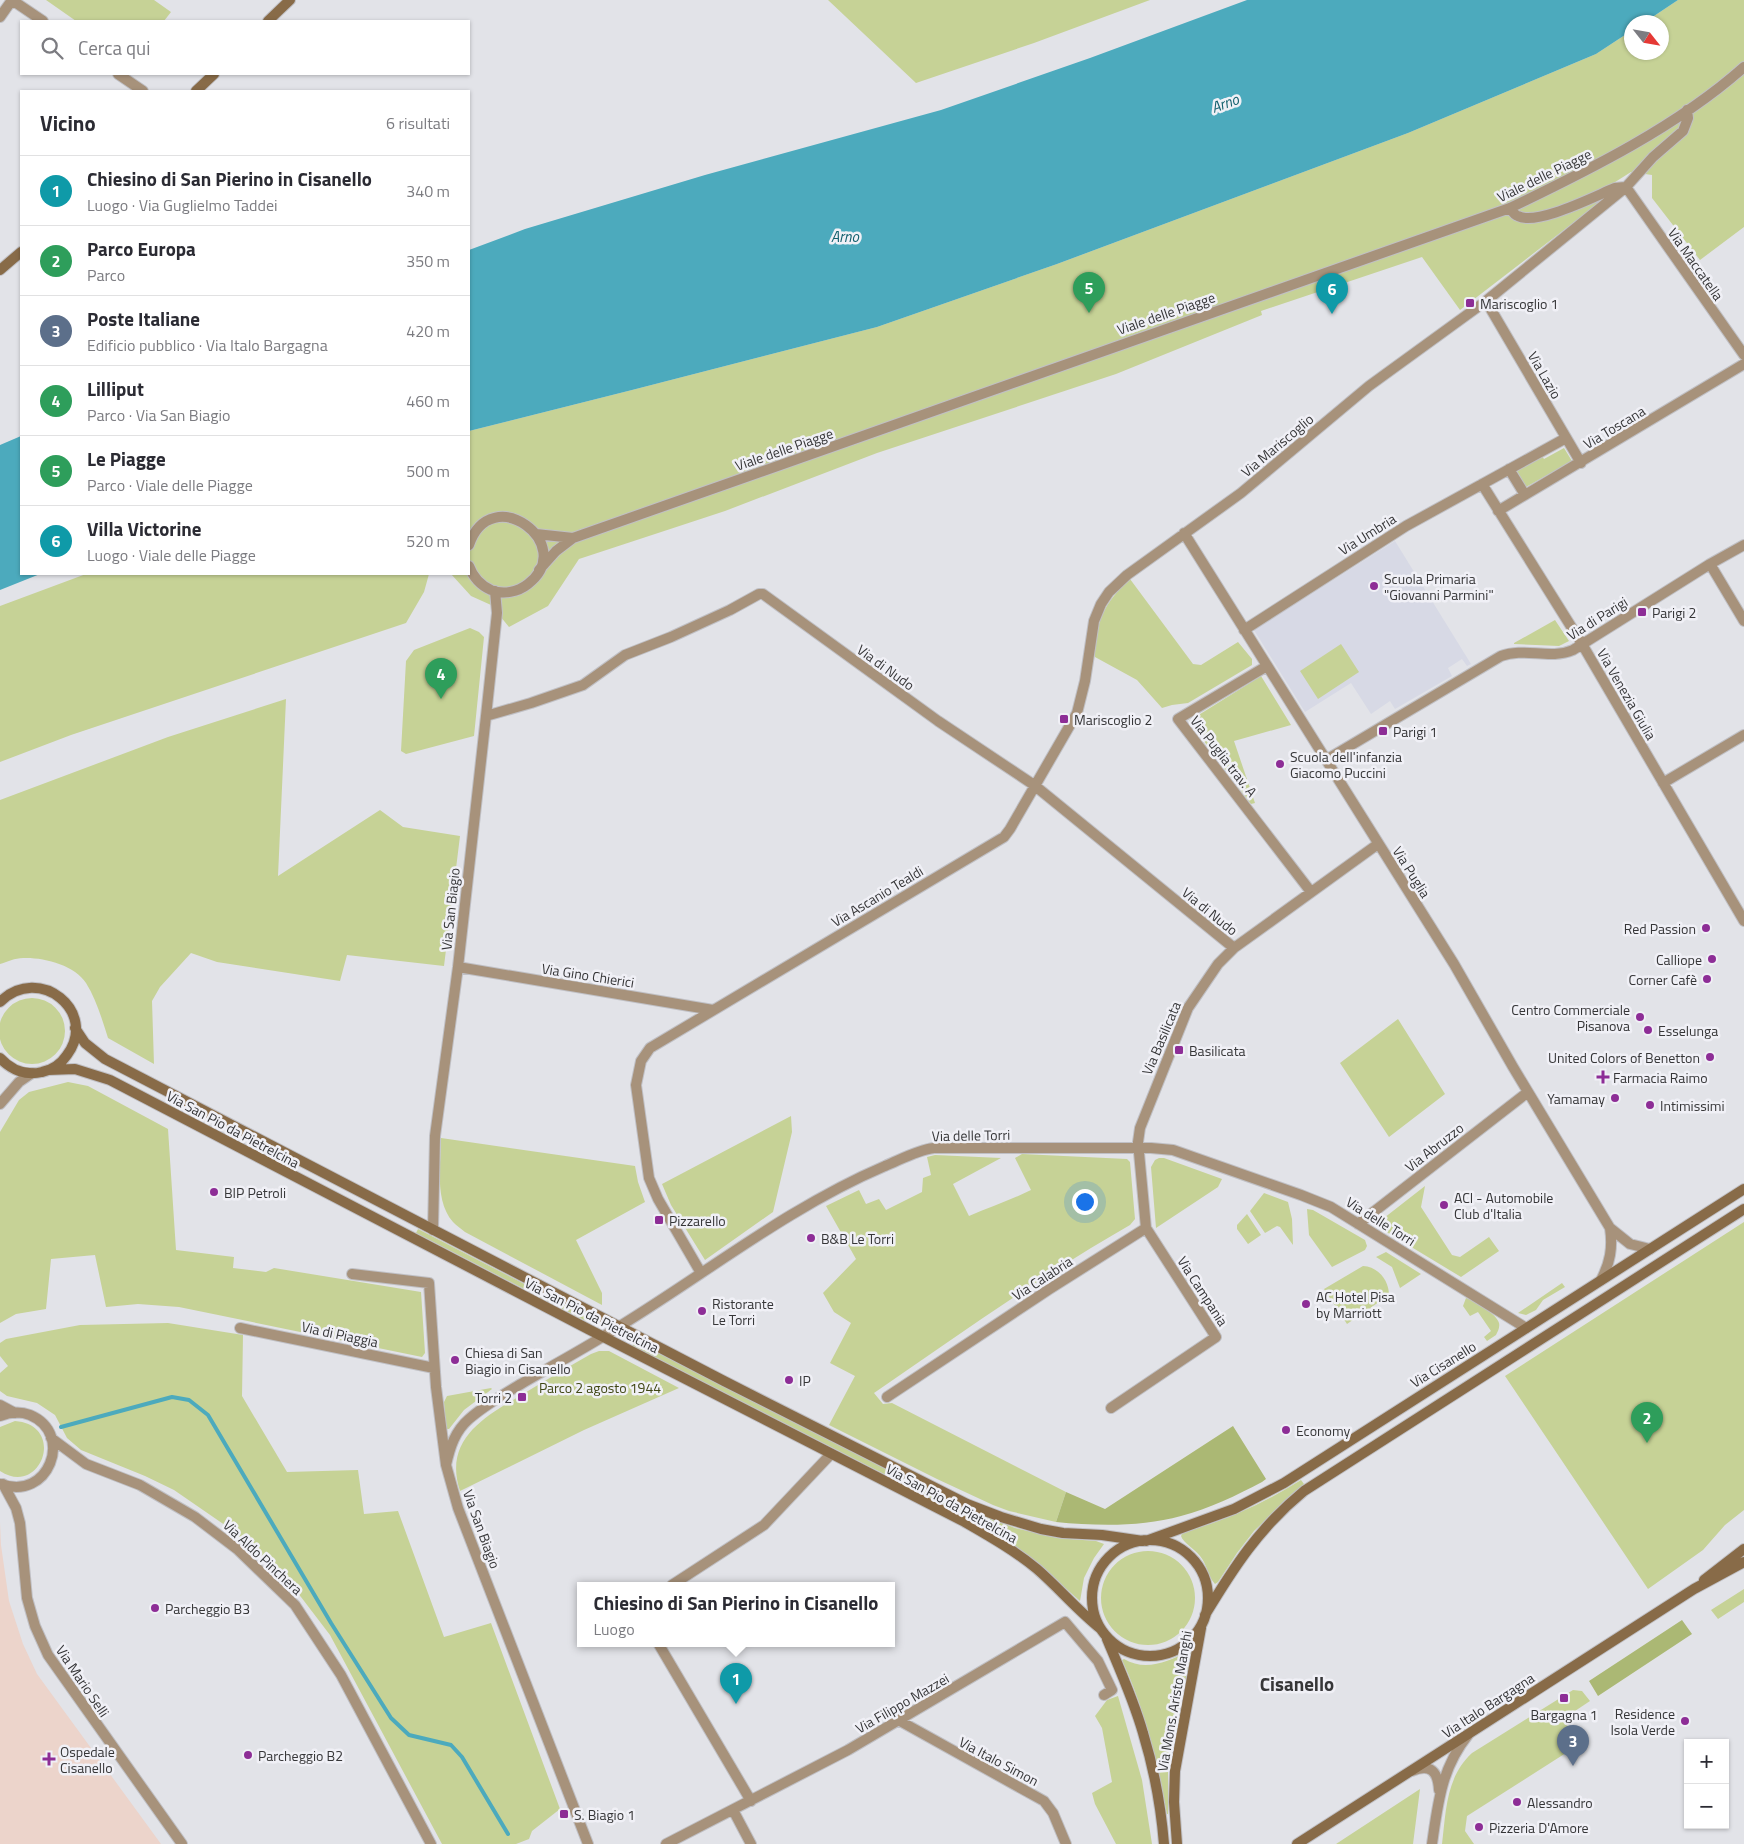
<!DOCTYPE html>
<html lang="it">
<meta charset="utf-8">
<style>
body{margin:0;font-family:"Titillium Web",sans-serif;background:#f2f2f3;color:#2b2b33}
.controls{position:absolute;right:15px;bottom:15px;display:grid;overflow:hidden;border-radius:0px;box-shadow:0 1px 4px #0004}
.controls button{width:45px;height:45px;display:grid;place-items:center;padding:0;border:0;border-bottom:1px solid #e1e1e2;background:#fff;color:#2b2b33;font:25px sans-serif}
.compass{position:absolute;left:1624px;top:15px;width:45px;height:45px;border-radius:50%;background:#fff;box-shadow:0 1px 4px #0004;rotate:121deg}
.you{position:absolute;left:1084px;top:1201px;width:18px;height:18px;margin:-12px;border:4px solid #fff;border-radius:50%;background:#1a73e8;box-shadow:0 0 0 8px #1a73e833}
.badge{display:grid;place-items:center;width:32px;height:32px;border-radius:50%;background:#8d2d96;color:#fff;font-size:16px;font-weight:700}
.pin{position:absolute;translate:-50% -41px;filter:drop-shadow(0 1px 2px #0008)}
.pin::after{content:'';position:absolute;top:26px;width:18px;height:15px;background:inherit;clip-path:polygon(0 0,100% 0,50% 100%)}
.popup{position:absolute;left:577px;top:1582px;width:318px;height:65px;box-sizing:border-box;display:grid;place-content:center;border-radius:0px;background:#fff;filter:drop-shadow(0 1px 4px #0005);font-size:16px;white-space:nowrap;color:#7c7c81}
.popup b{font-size:19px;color:#2b2b33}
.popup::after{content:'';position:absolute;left:50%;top:100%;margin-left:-10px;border:10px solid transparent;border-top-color:#fff}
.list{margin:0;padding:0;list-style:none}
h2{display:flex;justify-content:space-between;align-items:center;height:65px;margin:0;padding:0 20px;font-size:21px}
h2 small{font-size:16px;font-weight:400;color:#7c7c81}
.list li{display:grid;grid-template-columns:32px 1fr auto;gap:15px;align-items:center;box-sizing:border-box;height:70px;padding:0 20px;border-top:1px solid #e1e1e2}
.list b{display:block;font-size:19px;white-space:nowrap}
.list p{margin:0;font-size:16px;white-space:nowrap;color:#7c7c81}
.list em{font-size:16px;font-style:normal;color:#7c7c81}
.icon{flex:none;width:28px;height:28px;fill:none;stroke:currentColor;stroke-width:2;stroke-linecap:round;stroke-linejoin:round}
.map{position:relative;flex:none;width:1744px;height:1844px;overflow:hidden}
.search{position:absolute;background:#fff;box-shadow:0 1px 4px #0004;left:20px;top:20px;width:450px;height:55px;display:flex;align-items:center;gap:12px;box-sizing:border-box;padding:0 18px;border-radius:0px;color:#7c7c81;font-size:19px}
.panel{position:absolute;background:#fff;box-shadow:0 1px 4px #0004;left:20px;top:90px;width:450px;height:485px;border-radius:0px}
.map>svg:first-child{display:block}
.built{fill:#d7d9e5}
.medical{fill:#ecd4cb}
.green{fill:#c6d296}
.forest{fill:#abb874}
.water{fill:#4caabd}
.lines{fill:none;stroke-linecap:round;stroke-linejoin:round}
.stream{stroke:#4caabd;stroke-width:4}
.street-casing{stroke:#c0c0c5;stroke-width:12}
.secondary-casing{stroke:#c0c0c5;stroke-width:12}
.street{stroke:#a7927b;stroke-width:10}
.secondary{stroke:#886b48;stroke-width:10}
.poi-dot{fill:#8d2d96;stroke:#f0f0f6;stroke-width:2}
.labels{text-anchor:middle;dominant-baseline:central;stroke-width:5;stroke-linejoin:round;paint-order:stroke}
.street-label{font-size:14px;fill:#363638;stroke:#f0f0f6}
.poi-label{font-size:14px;fill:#363638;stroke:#f0f0f6;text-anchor:start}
.park-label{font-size:14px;fill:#3f4613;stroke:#f0f0f6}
.water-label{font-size:15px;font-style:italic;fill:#12606e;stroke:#f0f0f6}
.district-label{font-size:19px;font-weight:bold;fill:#363638;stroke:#f0f0f6}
</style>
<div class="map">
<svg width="1744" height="1844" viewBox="0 0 1744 1844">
<rect width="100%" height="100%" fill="#e2e3e8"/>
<path class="built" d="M1395,541L1471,664L1467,666L1462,659L1448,668L1452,676L1395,709L1390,701L1371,714L1351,683L1305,712L1254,630Z"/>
<path class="medical" d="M0,1522L1,1545L9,1601L23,1644L37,1674L161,1844H0Z"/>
<path class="green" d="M46,0H154L171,12L164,21H76Z
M828,0H1150L1034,43L916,83Z
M1678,0H1744V227L1700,260L1652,198V175L1631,172L1612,184L1608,196L1460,310L1422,257L1261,311L1262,315L1116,374L877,453L725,511L579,559L548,606L509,627L491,605L471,596L451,574H469V431L632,390L877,327L1057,264L1408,133L1596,54L1631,31L1632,52H1662V22H1645Z
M1564,448L1572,461L1526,487L1517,471L1542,456L1544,459Z
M86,574H429L424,592L406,623L71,735L0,762V606Z
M1130,579L1193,664L1201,665L1238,642L1252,659V665L1188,703L1172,705L1162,708L1137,680L1095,657C1095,622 1104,603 1130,579Z
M1555,620L1569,641L1559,646L1514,644V643Z
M470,628L479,632L484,637L474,736L406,754L401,751L406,661L414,650Z
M1341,644L1359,672L1318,699L1300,671Z
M1261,676L1291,725L1234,741L1255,803L1251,804L1189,721Z
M286,699L278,876L380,810L403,827L460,836L444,966L347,955L340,981L217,962L191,953L160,987L152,1001L154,1064L108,1038C102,1019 96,999 86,983C75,965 43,957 23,958C15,958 7,962 0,964V800L168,737Z
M-1 1031a33 33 0 1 1 66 0a33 33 0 1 1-66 0Z
M1398,1019L1445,1094L1389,1137L1340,1063Z
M68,1082L88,1086L168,1129L176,1250L234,1257L233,1268L266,1272L274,1268L421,1292L425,1353L422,1357L179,1307L138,1304L106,1307L95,1255L51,1259L46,1309L16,1314L0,1323V1132L19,1100L29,1092Z
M791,1116L792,1132L773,1212L705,1260L671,1205L662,1184Z
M441,1138L635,1166L638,1182L645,1202L576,1240L602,1293V1305L465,1232C461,1229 456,1225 453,1222C434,1200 441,1164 441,1138Z
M1022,1154L1127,1159L1130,1162L1135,1219L1130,1225C1041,1276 958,1335 874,1393L883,1404L892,1403L1066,1492L1056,1522L1009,1511L993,1505L937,1479L829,1425L855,1376L830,1363L851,1323L834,1312L823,1293L856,1259L826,1206L859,1190L866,1204L879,1199L886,1210L922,1192L923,1178L931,1175L927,1157L935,1155L1001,1158L953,1184L969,1216C990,1207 1011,1200 1031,1190L1015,1158Z
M1159,1158H1164L1222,1179L1218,1187L1156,1228L1151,1167L1155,1160Z
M1425,1186L1421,1207L1452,1255L1460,1257L1489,1237L1499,1251L1461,1277L1375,1225Z
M1264,1193L1288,1202L1292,1219L1293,1245L1280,1227L1277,1226L1265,1233L1250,1211Z
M1307,1209L1313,1210L1365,1240L1367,1246L1365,1250L1332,1267L1309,1235Z
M1247,1214L1261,1235L1248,1244L1237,1229V1225Z
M1744,1222V1510L1725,1525L1703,1550L1648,1589L1505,1376Z
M418,1229L588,1317L586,1321L416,1233Z
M1386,1252L1421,1274L1400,1288L1392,1267L1376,1257Z
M1363,1266C1379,1267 1389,1281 1389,1295L1347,1324L1324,1289Z
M1562,1283L1565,1287L1543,1300L1536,1310L1526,1315L1518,1313Z
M1466,1298C1473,1300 1497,1314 1499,1323C1500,1327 1498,1331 1496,1335L1487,1341L1484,1337L1491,1331L1478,1312L1470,1316L1463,1306Z
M168,1323L243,1335L242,1396L287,1472L358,1470L364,1514L398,1511L444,1637L491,1623L560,1809L532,1831L529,1839L516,1844H442L330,1635L301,1597L274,1567L232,1530L174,1490L145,1476L81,1450L67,1438L55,1415L37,1403L7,1396L0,1391V1373L8,1366L0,1356V1343L6,1339L80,1325Z
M635,1341L957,1505L1015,1528L1057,1538L1096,1541L1104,1544L1094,1558L1084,1578L1080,1601C1048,1573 1020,1548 984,1525L633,1346L632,1343Z
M599,1351H609L679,1388L584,1430L460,1491C442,1436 490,1414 528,1391C549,1378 570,1366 591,1354Z
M491,1388L492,1389L464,1410L449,1429H446L444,1402L447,1396Z
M15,1421C67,1425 41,1498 0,1471V1427Z
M1301,1480L1304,1484L1254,1531L1237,1553L1218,1582L1215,1584C1208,1577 1207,1564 1200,1556C1195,1549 1183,1543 1181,1536L1183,1532C1226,1521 1264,1503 1301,1480Z
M1101 1598a47 47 0 1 1 94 0a47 47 0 1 1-94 0Z
M1744,1589V1602L1718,1619L1711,1610Z
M1188,1652L1193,1653L1182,1691L1168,1766V1814H1167C1156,1761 1145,1709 1122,1660L1124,1659C1146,1672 1168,1661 1188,1652Z
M1573,1690L1582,1691L1590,1701L1563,1719L1580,1744L1467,1816L1465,1831L1474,1844H1442C1446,1811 1446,1777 1472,1753Z
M1118,1696L1142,1780L1152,1844H1116L1095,1804L1092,1793L1112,1782L1102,1728L1095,1716L1107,1700Z
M1420,1789L1413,1844H1336Z"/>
<path class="forest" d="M1233,1426L1266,1479L1262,1482C1237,1495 1209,1509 1181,1516C1142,1527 1097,1526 1056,1522L1066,1492L1105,1509Z
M1682,1620L1692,1634L1598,1696L1589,1681Z"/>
<path class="water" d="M1247,0H1678L1645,22H1632L1631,31L1596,54L1408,133L1057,264L877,327L632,390L469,431V250L525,229L705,175L941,110L1090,58Z
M21,436V574H40L0,590V445Z"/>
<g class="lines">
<path class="stream" d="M61,1427L172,1397L189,1400L208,1415L331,1623L391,1718L409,1735L451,1745L462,1757L508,1834"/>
<defs>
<path id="street" d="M12,0L43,21
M0,17L12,0
M118,74L143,91
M1626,187L1744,355
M1510,208C1512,211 1514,215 1518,216C1537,226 1595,196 1615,188L1625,187
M1486,301L1581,463
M1509,469L1525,495
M1482,484L1582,644L1744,921
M1498,511L1744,364
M1184,533L1454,964L1513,1067L1610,1228
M536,534L573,538
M469,545C491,479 579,545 528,584C518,592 503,595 491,590C480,585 473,577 469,566
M1710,564L1744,621
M539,570L556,551L573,538L1510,208C1589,170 1678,126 1744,67
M1244,630L1406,526L1566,438
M1267,666L1178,719L1311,892
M486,716L531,703L583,685L625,655L671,637L730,610L759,594H763L938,721L1034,785L1234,948
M1326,760L1501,656C1524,647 1550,660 1573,650L1710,564L1744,545
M1663,783L1744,735
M458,967L713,1010
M0,1104L19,1082L32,1073
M1358,1224L1528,1092
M433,1230L435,1136L458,967L486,716L497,613L495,591
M701,1273L658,1199L649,1178L636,1085L641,1061L650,1048L1004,837L1010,829L1077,713L1085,681L1094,621L1101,604L1109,592L1127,575L1241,493L1369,386L1486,301L1626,187L1653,157L1683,131L1688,118L1687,110
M352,1274L429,1283L436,1387L446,1465L458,1508L588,1844
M1601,1280C1610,1263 1613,1248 1610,1228L1630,1244L1650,1249
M240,1328L434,1368
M887,1397L1048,1290L1146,1228L1138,1142L1140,1128L1188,1008L1218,964L1234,948L1378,844
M0,1405L15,1413
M1111,1408L1216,1337L1146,1228
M0,1416C10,1412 20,1411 30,1415C75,1434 48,1502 1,1484
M51,1438L86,1464L140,1485L195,1517L237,1549L295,1605L341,1675L431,1844
M446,1465C450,1447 455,1431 469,1419C486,1404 506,1393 526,1381C557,1363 589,1346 620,1326C708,1272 789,1207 885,1166C900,1160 917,1150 934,1148H1151L1173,1150L1301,1195L1331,1207L1526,1328
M3,1484L16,1508L20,1523L27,1598L35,1626L48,1655L182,1844
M672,1585L764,1525L831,1454
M658,1643L751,1801
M900,1721L1044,1801L1053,1813L1066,1844
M1412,1771C1431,1763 1438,1772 1439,1790
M733,1810L751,1844
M666,1844L848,1750L1065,1622L1098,1661L1112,1690L1104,1695
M1432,1844C1438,1803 1441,1769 1468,1735"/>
<path id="secondary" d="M268,21L290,0
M196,91L214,74
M0,270L21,252
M0,1002C39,963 99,1012 67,1055C61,1064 52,1070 42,1072C26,1076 11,1070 0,1058
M75,1028L85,1043L105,1059L724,1381L967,1504L1001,1517L1041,1529L1063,1533L1102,1535L1143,1541
M48,1070L75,1069L110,1080L588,1329L963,1521C989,1536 1014,1550 1037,1569C1059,1588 1078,1611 1101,1629
M1092 1598a58 58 0 1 1 116 0a58 58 0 1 1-116 0Z
M1146,1541L1234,1509L1284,1483L1744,1189
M1704,1580L1744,1549
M1205,1615C1234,1567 1259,1528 1304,1491L1744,1209
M1107,1639C1120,1670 1134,1701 1143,1733C1154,1769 1161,1807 1164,1844
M1177,1844L1174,1802L1175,1771L1201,1628
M1297,1844L1694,1589L1744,1562"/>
</defs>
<use href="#street" class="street-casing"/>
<use href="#secondary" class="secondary-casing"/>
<use href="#street" class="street"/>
<use href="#secondary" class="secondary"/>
</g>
<g class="poi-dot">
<rect x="1465" y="298" width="10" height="10" rx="2.5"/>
<circle cx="1374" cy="586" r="5"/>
<rect x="1637" y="607" width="10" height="10" rx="2.5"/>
<rect x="1059" y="714" width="10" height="10" rx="2.5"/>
<rect x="1378" y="726" width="10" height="10" rx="2.5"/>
<circle cx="1280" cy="764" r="5"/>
<circle cx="1706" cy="928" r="5"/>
<circle cx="1712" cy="959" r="5"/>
<circle cx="1707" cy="979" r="5"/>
<circle cx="1640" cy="1017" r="5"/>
<circle cx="1648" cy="1030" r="5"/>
<rect x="1174" y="1045" width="10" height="10" rx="2.5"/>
<circle cx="1710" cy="1057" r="5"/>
<path d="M1600.5 1069.5h5v5h5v5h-5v5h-5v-5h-5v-5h5z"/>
<circle cx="1615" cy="1098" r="5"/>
<circle cx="1650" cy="1105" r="5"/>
<circle cx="214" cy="1192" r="5"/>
<circle cx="1444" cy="1205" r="5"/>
<rect x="654" y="1215" width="10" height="10" rx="2.5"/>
<circle cx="811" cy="1238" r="5"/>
<circle cx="1306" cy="1304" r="5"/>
<circle cx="702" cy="1311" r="5"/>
<circle cx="455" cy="1360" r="5"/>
<circle cx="789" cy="1380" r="5"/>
<rect x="517" y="1392" width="10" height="10" rx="2.5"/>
<circle cx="1286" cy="1430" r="5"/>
<circle cx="155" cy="1608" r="5"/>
<rect x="1559" y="1693" width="10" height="10" rx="2.5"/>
<circle cx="1685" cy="1721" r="5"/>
<circle cx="248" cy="1755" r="5"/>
<path d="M46.5 1751.5h5v5h5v5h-5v5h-5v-5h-5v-5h5z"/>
<circle cx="1517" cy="1802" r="5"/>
<rect x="559" y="1809" width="10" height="10" rx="2.5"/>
<circle cx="1479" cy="1827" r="5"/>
</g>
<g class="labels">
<g class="street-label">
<text transform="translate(1544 175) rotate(-26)">Viale delle Piagge</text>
<text transform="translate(1696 264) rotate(55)">Via Maccatella</text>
<text transform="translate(1166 313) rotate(-19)">Viale delle Piagge</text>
<text transform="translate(1545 375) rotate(60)">Via Lazio</text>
<text transform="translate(1614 427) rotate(-31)">Via Toscana</text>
<text transform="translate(1277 445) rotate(-40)">Via Mariscoglio</text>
<text transform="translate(784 449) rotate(-19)">Viale delle Piagge</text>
<text transform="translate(1367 534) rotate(-32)">Via Umbria</text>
<text transform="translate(1597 618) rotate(-32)">Via di Parigi</text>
<text transform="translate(886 667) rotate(36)">Via di Nudo</text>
<text transform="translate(1627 694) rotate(60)">Via Venezia Giulia</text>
<text transform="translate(1224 756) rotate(52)">Via Puglia trav. A</text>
<text transform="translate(1412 872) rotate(58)">Via Puglia</text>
<text transform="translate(877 896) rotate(-31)">Via Ascanio Tealdi</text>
<text transform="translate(450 909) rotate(-84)">Via San Biagio</text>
<text transform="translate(1210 911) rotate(39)">Via di Nudo</text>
<text transform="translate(588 975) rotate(9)">Via Gino Chierici</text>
<text transform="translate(1161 1038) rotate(-67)">Via Basilicata</text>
<text transform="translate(233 1129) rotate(28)">Via San Pio da Pietrelcina</text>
<text transform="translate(971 1135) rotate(-1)">Via delle Torri</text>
<text transform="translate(1434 1147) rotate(-38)">Via Abruzzo</text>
<text transform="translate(1381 1221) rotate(32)">Via delle Torri</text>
<text transform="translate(1042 1278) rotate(-33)">Via Calabria</text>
<text transform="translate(1203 1291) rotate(57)">Via Campania</text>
<text transform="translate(592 1315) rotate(27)">Via San Pio da Pietrelcina</text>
<text transform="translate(340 1334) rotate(12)">Via di Piaggia</text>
<text transform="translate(1443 1364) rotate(-32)">Via Cisanello</text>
<text transform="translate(952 1503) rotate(29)">Via San Pio da Pietrelcina</text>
<text transform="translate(482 1529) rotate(70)">Via San Biagio</text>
<text transform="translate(263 1557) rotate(43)">Via Aldo Pinchera</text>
<text transform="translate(83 1681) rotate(56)">Via Mario Selli</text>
<text transform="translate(1174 1701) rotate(-80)">Via Mons. Aristo Manghi</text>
<text transform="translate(902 1703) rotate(-30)">Via Filippo Mazzei</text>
<text transform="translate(1488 1705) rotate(-33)">Via Italo Bargagna</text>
<text transform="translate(999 1761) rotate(28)">Via Italo Simon</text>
</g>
<g class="poi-label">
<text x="1480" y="303">Mariscoglio 1</text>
<text x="1384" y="578">Scuola Primaria<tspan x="1384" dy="16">"Giovanni Parmini"</tspan></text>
<text x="1652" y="612">Parigi 2</text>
<text x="1074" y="719">Mariscoglio 2</text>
<text x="1393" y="731">Parigi 1</text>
<text x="1290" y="756">Scuola dell'infanzia<tspan x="1290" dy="16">Giacomo Puccini</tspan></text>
<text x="1696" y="928" text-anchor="end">Red Passion</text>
<text x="1702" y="959" text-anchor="end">Calliope</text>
<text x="1697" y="979" text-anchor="end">Corner Cafè</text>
<text x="1630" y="1009" text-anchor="end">Centro Commerciale<tspan x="1630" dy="16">Pisanova</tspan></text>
<text x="1658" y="1030">Esselunga</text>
<text x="1189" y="1050">Basilicata</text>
<text x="1700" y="1057" text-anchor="end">United Colors of Benetton</text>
<text x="1613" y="1077">Farmacia Raimo</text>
<text x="1605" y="1098" text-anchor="end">Yamamay</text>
<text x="1660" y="1105">Intimissimi</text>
<text x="224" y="1192">BIP Petroli</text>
<text x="1454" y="1197">ACI - Automobile<tspan x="1454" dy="16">Club d'Italia</tspan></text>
<text x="669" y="1220">Pizzarello</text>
<text x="821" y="1238">B&amp;B Le Torri</text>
<text x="1316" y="1296">AC Hotel Pisa<tspan x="1316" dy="16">by Marriott</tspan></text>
<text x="712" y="1303">Ristorante<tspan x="712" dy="16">Le Torri</tspan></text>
<text x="465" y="1352">Chiesa di San<tspan x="465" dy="16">Biagio in Cisanello</tspan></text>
<text x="799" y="1380">IP</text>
<text x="512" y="1397" text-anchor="end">Torri 2</text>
<text x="1296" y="1430">Economy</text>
<text x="165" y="1608">Parcheggio B3</text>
<text x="1675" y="1713" text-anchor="end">Residence<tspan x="1675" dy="16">Isola Verde</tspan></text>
<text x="1564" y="1714" text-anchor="middle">Bargagna 1</text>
<text x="60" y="1751">Ospedale<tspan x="60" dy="16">Cisanello</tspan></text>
<text x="258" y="1755">Parcheggio B2</text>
<text x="1527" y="1802">Alessandro</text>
<text x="574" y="1814">S. Biagio 1</text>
<text x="1489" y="1827">Pizzeria D'Amore</text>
</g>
<g class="park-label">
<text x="600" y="1387">Parco 2 agosto 1944</text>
</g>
<g class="water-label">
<text transform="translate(1225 103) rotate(-20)">Arno</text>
<text x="845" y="236">Arno</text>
</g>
<g class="district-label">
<text x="1297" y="1683">Cisanello</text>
</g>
</g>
</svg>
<div class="controls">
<button>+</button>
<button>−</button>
</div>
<svg class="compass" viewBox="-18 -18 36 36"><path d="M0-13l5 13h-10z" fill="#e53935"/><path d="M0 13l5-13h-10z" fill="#7c7c81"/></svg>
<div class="you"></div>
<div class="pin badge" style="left:736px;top:1704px;background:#0f9aa8">1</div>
<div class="popup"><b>Chiesino di San Pierino in Cisanello</b>Luogo</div>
<div class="pin badge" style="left:1647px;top:1443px;background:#2e9e5b">2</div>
<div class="pin badge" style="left:1573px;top:1766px;background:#5c6f8a">3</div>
<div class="pin badge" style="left:441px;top:699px;background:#2e9e5b">4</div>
<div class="pin badge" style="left:1089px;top:313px;background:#2e9e5b">5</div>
<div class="pin badge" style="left:1332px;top:314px;background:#0f9aa8">6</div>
<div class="search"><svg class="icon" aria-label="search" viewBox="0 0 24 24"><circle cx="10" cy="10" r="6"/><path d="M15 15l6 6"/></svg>Cerca qui</div>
<section class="panel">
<h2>Vicino<small>6 risultati</small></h2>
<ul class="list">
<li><span class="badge" style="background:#0f9aa8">1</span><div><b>Chiesino di San Pierino in Cisanello</b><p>Luogo · Via Guglielmo Taddei</p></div><em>340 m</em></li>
<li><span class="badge" style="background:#2e9e5b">2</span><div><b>Parco Europa</b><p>Parco</p></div><em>350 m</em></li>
<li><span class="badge" style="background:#5c6f8a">3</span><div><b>Poste Italiane</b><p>Edificio pubblico · Via Italo Bargagna</p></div><em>420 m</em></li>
<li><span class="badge" style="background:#2e9e5b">4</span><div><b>Lilliput</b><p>Parco · Via San Biagio</p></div><em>460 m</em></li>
<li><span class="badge" style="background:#2e9e5b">5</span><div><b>Le Piagge</b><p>Parco · Viale delle Piagge</p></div><em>500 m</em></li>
<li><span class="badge" style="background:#0f9aa8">6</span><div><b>Villa Victorine</b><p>Luogo · Viale delle Piagge</p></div><em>520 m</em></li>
</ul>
</section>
</div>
